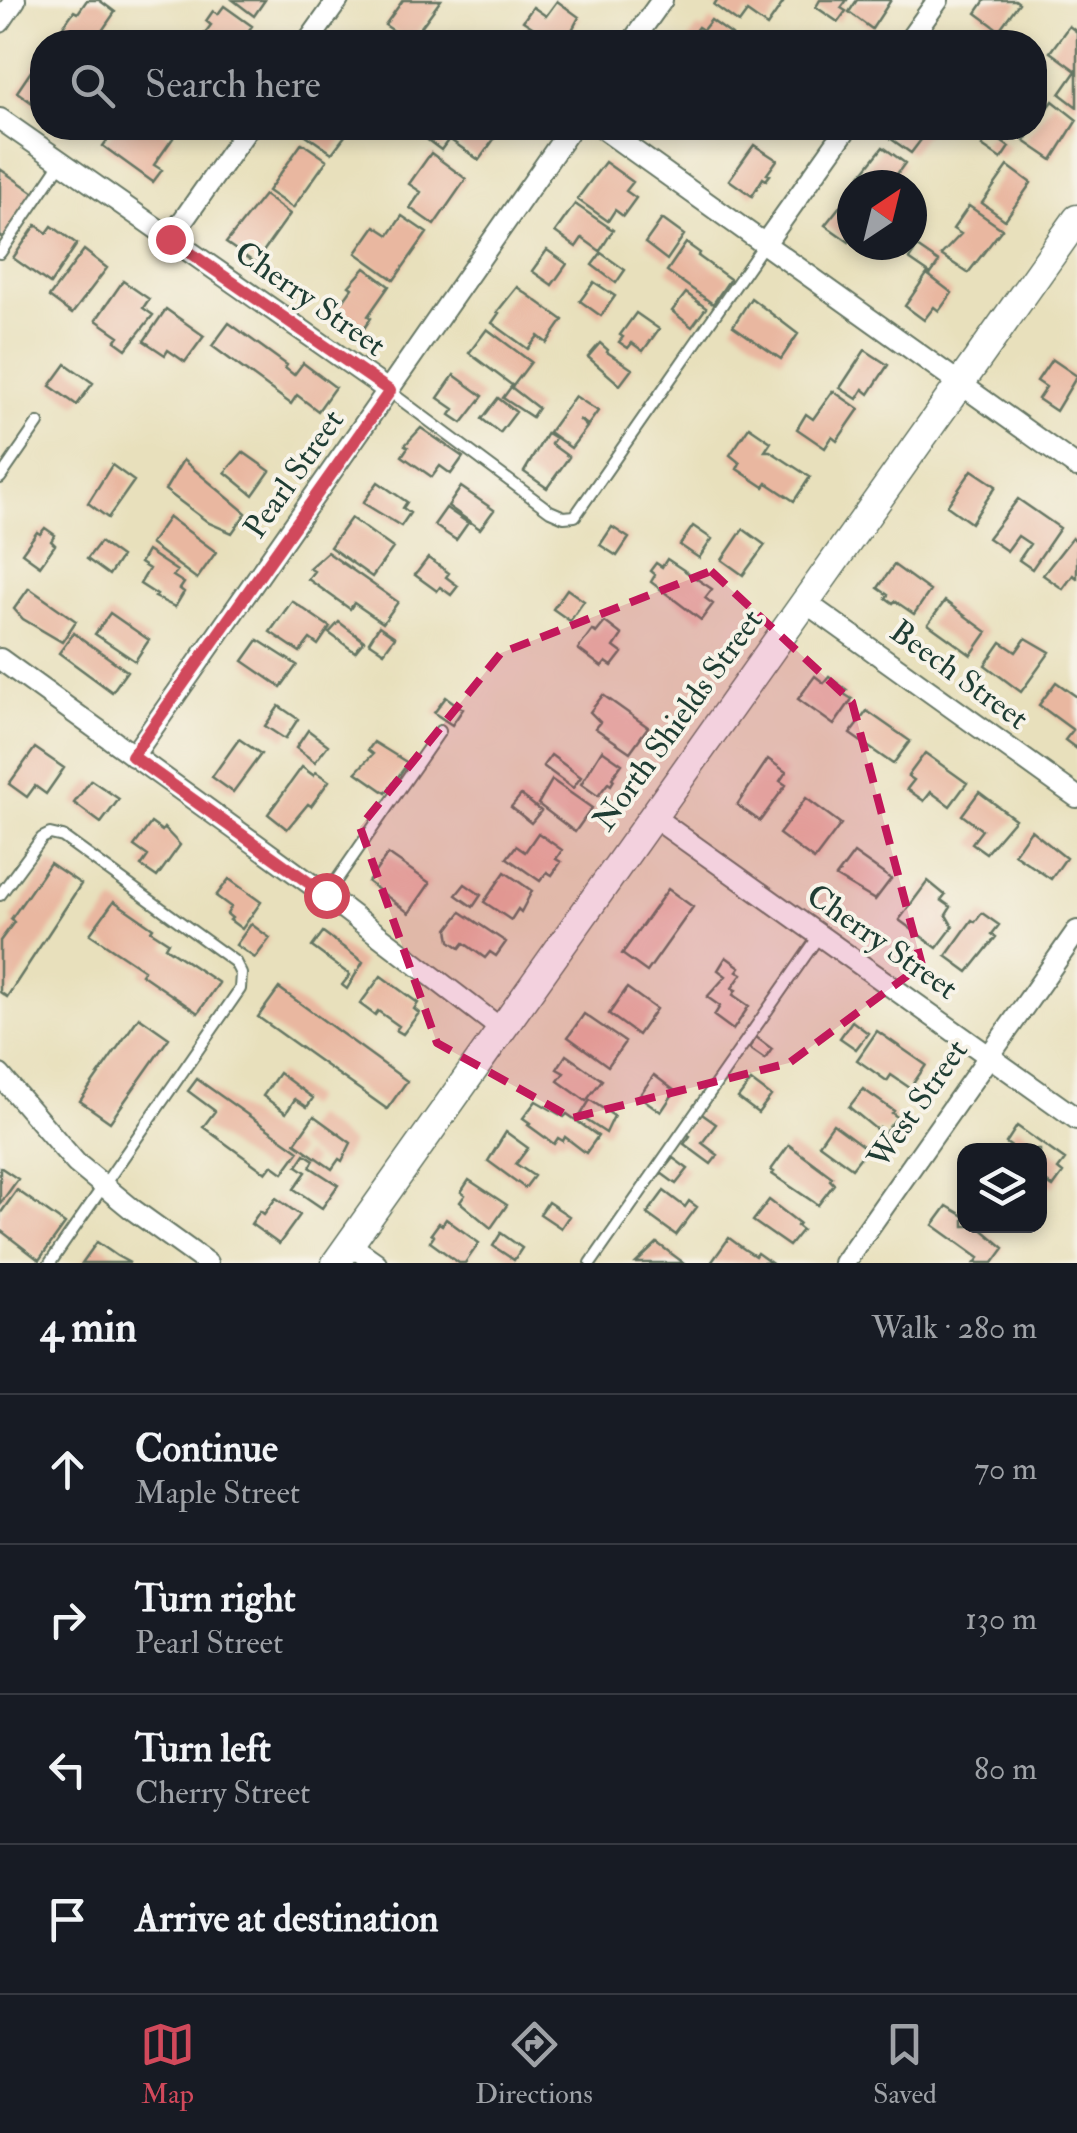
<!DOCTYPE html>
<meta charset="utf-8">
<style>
body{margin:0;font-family:"IM FELL Double Pica",serif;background:#242831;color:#f1f3f6}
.controls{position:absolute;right:30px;bottom:30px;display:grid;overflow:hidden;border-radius:20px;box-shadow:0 5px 15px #0003}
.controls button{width:90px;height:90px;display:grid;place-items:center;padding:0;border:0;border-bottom:2px solid #363941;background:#171b24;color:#f1f3f6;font:50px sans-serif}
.compass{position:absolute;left:837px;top:170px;width:90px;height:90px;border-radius:50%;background:#171b24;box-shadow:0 5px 15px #0003;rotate:35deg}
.stop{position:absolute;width:30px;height:30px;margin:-22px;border:8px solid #d1495b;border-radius:50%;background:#fff}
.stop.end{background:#d1495b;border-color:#fff;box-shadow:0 2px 10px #0008}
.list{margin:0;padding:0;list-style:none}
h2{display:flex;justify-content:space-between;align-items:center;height:130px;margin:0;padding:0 40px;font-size:42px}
h2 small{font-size:32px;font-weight:400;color:#9ea1a6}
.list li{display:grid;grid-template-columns:65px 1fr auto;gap:30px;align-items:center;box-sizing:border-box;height:150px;padding:0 40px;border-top:2px solid #363941}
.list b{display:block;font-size:38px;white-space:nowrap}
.list p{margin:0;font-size:32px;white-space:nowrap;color:#9ea1a6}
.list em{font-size:32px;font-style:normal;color:#9ea1a6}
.icon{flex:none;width:55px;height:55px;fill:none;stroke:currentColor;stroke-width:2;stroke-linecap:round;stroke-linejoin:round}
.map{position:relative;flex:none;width:1077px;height:1263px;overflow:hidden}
.search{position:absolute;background:#171b24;box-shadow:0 5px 15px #0003;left:30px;right:30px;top:30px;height:110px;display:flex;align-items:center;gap:25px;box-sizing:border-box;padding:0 35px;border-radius:40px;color:#9ea1a6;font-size:38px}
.sheet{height:730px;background:#171b24}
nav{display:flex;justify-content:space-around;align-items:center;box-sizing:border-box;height:140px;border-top:2px solid #363941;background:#171b24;font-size:28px;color:#9ea1a6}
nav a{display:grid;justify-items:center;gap:5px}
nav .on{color:#d1495b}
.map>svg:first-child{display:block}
.building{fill:#e9b7a0}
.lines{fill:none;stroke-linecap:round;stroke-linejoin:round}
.lane-casing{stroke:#657664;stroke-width:14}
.street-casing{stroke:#657664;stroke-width:24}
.secondary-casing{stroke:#657664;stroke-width:31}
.lane{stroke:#fff;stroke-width:10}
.street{stroke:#fff;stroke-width:20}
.secondary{stroke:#fff;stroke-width:28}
.route{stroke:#d1495b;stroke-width:12}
.marked{fill:#c2185b;fill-opacity:0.2;stroke:#c2185b;stroke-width:8;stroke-dasharray:20 12;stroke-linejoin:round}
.labels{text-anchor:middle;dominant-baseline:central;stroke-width:8;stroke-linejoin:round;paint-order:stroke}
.street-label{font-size:32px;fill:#1f3d34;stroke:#f7f3e8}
</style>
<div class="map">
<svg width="1077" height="1263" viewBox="0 0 1077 1263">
<rect width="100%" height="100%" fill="#f7f3e8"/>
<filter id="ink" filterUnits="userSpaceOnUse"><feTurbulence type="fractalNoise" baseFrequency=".01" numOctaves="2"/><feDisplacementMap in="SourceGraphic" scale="20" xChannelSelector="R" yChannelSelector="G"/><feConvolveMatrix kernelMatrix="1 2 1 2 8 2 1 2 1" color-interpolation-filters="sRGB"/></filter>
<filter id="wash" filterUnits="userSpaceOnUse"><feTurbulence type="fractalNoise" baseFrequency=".0048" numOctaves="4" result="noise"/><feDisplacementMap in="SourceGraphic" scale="40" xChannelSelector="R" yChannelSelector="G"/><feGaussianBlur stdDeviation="2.25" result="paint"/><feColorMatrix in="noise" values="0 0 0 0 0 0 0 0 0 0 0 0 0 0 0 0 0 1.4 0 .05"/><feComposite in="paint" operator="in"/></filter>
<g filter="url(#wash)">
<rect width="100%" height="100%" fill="#e8e0bc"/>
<g id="blocks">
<path class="building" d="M87,0H99L115,12L97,38L104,42L53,40L74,11L78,13Z
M233,0H265L254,16Z
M403,0H441L410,42L385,25Z
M717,0H785L767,26L747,12L739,23L714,5Z
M820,0H847L841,8L846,11L838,22L816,7Z
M857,0H891L872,29L849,12Z
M985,0H1015L1019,3L999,30L976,13Z
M557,1L579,17L572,30L564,42H529L537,30L523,21L533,7L546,16Z
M224,6L252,26L240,42H198L211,25L206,21L213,11L218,14Z
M711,20L732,35L727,42H687L698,27L703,30Z
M1069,26L1077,32V107L1060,94L1076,71L1050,52Z
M42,55V110L17,92Z
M1053,101L1077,120L1052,160L1024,141Z
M116,128L134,131L136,128H158L173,138L154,165L162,170L153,182L103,146Z
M312,128H351L332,153L306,135Z
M427,128H444L451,132L454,128H502L479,160L449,139L441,150L421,135Z
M893,128H930L911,153L887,136Z
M991,134L1009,147L1001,159L982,146Z
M302,143L327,160L293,208L268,191Z
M754,145L777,160L767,174L770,175L766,180L763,178L752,196L729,180Z
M883,147L905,163L889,185H853Z
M431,153L466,179L434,225L410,208L421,192L409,184Z
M605,162L633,182L626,191L636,198L623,216L615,210L608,221L577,199Z
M1008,166L1031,183L1005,220L982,203Z
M0,169L36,194L4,239L0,236Z
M264,195L290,214L255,263L226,243Z
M845,200L852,205V237L849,242L825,225Z
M575,204L613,230L600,251L582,238L576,247L555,232Z
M969,206L1002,229L968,273L941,255L961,234L953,229Z
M402,216L427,233L394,280L356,253L375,226L389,235Z
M662,219L684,235L667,260L645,243Z
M36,225L47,233L52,226L77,244L50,284L13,258Z
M686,243L700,253L698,256L730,279L713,304L667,271Z
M917,247L939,262L931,274L909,259Z
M84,250L107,268L72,314L49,297Z
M547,250L567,264L552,285L532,271Z
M601,253L625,270L616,283L592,265Z
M365,268L389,286L368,316L371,318L359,336L353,331L350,335L336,326L339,322L332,316L352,288L349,286Z
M927,274L952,293L939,311L934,307L924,320L905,306Z
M123,281L149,299L143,308L153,315L126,349L115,341L119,336L96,320Z
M594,282L615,296L601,316L580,301Z
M517,287L563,320L547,343L538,336L528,349L492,323L499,313L497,312Z
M686,293L706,308L692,327L672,311Z
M751,298L798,334L781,359L733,326Z
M166,309L204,336L185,362L168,350L165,355L144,341Z
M636,313L659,329L643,351L632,343L628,348L619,342L623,337L620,335Z
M229,323L287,365L285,368L294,375L303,363L335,387L318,411L297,395L291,404L212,346Z
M487,329L531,362L513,386L469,353Z
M600,343L608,350L607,352L632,369L620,385L588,357Z
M865,350L888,365L869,394L863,389L857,399L840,388Z
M1052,359L1077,376L1056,411L1038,399L1046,387L1037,381Z
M66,364L93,383L77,405L50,386Z
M454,375L483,396L462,423L450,415L454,409L438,398Z
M511,387L538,408L532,417L503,398Z
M833,391L859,409L837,441L832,437L825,448L797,429L806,414L813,419Z
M575,396L598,411L588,425L579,419L587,427L571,448L549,432Z
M498,398L516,412L500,433L482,419Z
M749,427L771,442L765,451H770L810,477L794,501L767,483L764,487L737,469L740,463L730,455Z
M421,428L463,457L451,474L440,466L432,477L402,456L408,447L405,445Z
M547,433L555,438L551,444L569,457L547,488L524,472Z
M243,452L270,471L253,495L225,472Z
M183,460L246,513L232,533L209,523L165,490Z
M112,465L134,481L108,518L88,503Z
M972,470L996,486L971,523L947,506Z
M378,482L407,502L403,508L410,513L401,526L363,503Z
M461,487L494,510L480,529L448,506Z
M1018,499L1060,528L1032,569L1019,560L1030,544L1018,536L1007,551L988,538Z
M446,508L468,523L456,540L434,525Z
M169,517L216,552L197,579L150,544Z
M351,518L393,548L372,577L330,547Z
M693,526L712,539L699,558L680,545Z
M612,527L629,538L617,556L600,545Z
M45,528L55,535L51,541L55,545L40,566L22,553L37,532L40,534Z
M743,529L765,545L743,575L722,560Z
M1072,538L1077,541V578L1073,575L1063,589L1043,575Z
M100,542L121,557L109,575L87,559Z
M147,551L177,571L173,576L184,583L180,589L184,592L175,607L155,597L157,595L140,584L149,569L140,563Z
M327,552L398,602L383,623L354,603L350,609L308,579L314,571L309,568Z
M428,558L449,573L446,577L458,586L451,595L440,587L437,591L415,575Z
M667,559L712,589L705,598L713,604L701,620L651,582L655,575L650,571L656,563L662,567Z
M894,565L930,591L914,614L895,601L893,603L886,598L888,595L878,588Z
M29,588L76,621L62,642L23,619L14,609Z
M567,589L584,601L570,621L553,609Z
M292,601L330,627L318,645L310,639L300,652L270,632Z
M945,601L987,632L971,655L928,624Z
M110,613L149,640L135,661L95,634Z
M339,622L364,641L355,652L329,633Z
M605,622L622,635L614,647L622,653L612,666L606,662L602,667L578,649L592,630L596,633Z
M379,626L395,637L384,652L369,642Z
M74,633L127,671L112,692L59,653Z
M1026,638L1050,652L1021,692L985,665L1001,642L1016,652Z
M258,640L297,665L281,687L243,661Z
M815,676L824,683L829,677L847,690L844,694L852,699L834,725L798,699Z
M1056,682L1077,697V749L1065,740L1073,730L1039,705Z
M603,695L648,727L630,752L595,728L600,722L590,712Z
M446,697L463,709L452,725L434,713Z
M279,706L298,719L285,739L265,726Z
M867,711L910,741L893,764L850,734Z
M308,730L328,745L315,762L296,748Z
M239,739L261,754L233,792L212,777Z
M374,742L408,763L386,793L356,772L373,754L368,750Z
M35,748L64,768L46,794L35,786L27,797L9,784Z
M602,750L622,764L612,778L614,780L611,785L608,783L598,796L581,784Z
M925,753L967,783L950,806L931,792L924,801L907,789L914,780L908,776Z
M551,755L581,777L573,788L543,766Z
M768,759L786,772L780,781L786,785L760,821L737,805Z
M302,767L313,775L316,772L329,781L311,806L308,804L287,829L268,814Z
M91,780L119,799L101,823L74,803Z
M552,780L592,808L575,832L538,804Z
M979,792L1015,819L986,853L972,843L982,830L962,815Z
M521,795L541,811L531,823L511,807Z
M806,798L841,824L814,860L779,834Z
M151,823L162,831L164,828L180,845L157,877L141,866L148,856L134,846Z
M1031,830L1066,858L1051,879L1014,854Z
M538,833L562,850L556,859L561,862L552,875L547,872L540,881L507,858L516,846L525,852Z
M854,853L891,879L875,900L836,877Z
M388,854L430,883L409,913L368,882Z
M50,863L81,884L7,997L0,992V941L14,922L11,919Z
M505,872L532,891L521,912L518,909L511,920L484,902Z
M229,879L261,902L242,929L230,920L232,918L227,914L231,907L216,896Z
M928,881L945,895L941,900L951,907L946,915L953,927L937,948L899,920Z
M465,884L481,895L473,907L456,895Z
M668,889L693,907L647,972L622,954Z
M114,901L153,928L151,931L168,942L165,947L219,983L198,1013L141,974L144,970L90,934Z
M461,912L506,942L496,956L490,952L485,958L464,943L460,948L450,941L448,929Z
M982,913L999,925L992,934L996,937L968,972L946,956L972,920L975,922Z
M251,924L270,938L255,958L236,945Z
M323,932L363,962L347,989L342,985L350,975L312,947Z
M726,957L740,967L737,971L742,974L732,988L736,990L733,995L749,1006L733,1030L714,1016L720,1006L707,997L726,976L718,970Z
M381,976L418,1003L414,1009L419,1013L403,1034L396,1030L399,1026L378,1011L375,1015L360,1004Z
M279,988L407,1081L387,1109L258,1017Z
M627,988L656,1009L638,1035L609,1014Z
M584,1014L625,1042L608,1066L568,1037Z
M139,1017L169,1038L110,1122L80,1101Z
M852,1021L868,1033L856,1049L840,1038Z
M877,1031L926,1065L910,1088L891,1075L887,1081L857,1060Z
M756,1037L772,1049L765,1059L749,1048Z
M566,1055L602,1080L586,1101L558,1081L564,1073L557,1069Z
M279,1073L313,1098L307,1107L295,1099L286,1113L263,1096Z
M654,1075L675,1091L661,1112L639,1096Z
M197,1079L299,1151L283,1173L272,1165L266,1173L203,1127L215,1111L188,1091Z
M751,1081L771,1096L758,1113L738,1098Z
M863,1089L894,1111L892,1113L897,1117L885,1132L880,1128L878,1131L849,1107Z
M590,1100L614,1116L606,1133L580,1116Z
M536,1101L564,1117L567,1114L598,1136L586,1153L565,1137L563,1141L558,1138L554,1144L528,1125L530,1123L523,1118Z
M699,1112L716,1124L702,1143L718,1155L711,1164L684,1144L690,1136L684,1132Z
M314,1116L351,1143L342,1161L339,1159L332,1169L295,1143Z
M833,1124L867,1149L852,1168L819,1144Z
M1017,1126L1065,1160L1058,1169L1063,1173L1053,1187L1040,1178V1150H1011L1013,1148L1006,1143Z
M506,1132L528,1148L516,1164L534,1176L525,1188L488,1161Z
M789,1145L832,1177L830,1180L834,1184L818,1205L772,1174L774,1172L771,1170Z
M305,1154L314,1160L310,1167L338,1185L322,1208L294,1189L306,1172L297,1166Z
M673,1158L688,1169L676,1184L661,1173Z
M0,1167L18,1179L0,1204Z
M469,1180L507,1205L491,1228L460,1202L465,1195L461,1192Z
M17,1190L65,1224L39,1260L0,1230V1214Z
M664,1191L685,1207L689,1201L697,1207L676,1235L647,1214Z
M276,1198L300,1215L279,1244L251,1224L260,1211L264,1214Z
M769,1200L799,1223L797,1226L802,1230L789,1246L753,1221Z
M548,1202L569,1216L561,1228L540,1214Z
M947,1206L964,1216V1226H978L1004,1248L993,1263H975L979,1258L933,1225Z
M446,1219L479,1243L465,1263H459L430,1242L434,1236L431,1234L439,1223L442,1225Z
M501,1233L522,1248L514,1260L493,1246Z
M729,1238L744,1249L755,1256L757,1253L771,1263H711Z
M97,1242L117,1256L130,1263H82Z
M657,1243L684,1263H636Z"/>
</g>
</g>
<g filter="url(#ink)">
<use href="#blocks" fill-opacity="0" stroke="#657664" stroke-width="2.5"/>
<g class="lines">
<defs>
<path id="lane" d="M0,253L61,163
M389,391L550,511L564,517L575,516L765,243
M0,478L38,423
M327,894L440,731
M0,895L42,838L50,834L63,837L235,962L241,974L240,989L50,1263
M591,1263L819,936"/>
<path id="street" d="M0,22L15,0
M308,42L338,0
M632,42L662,0
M908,42L938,0
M0,119L389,391
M602,128L1077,467
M170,239L248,128
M766,242L847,128
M805,602L1077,797
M0,659L326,895L501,1029
M133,756L571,128
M652,816L1077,1119
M0,1075L76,1163L132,1209L207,1263
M349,1244L376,1263
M844,1263L1077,931"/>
<path id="secondary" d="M336,1263L1077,219"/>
</defs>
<use href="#lane" class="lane-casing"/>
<use href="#street" class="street-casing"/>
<use href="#secondary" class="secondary-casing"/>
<use href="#lane" class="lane"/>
<use href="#street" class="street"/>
<use href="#secondary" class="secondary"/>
</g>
</g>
<g class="lines" filter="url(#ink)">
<path class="route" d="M170,239L390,391L132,756L326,895"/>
</g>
<path class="marked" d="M711,571L852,702L922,965L789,1063L572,1118L437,1043L360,827L501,653Z"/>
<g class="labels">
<g class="street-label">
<text transform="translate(310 299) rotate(35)">Cherry Street</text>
<text transform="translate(294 474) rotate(-55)">Pearl Street</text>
<text transform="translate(959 675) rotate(36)">Beech Street</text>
<text transform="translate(678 720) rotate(-54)">North Shields Street</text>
<text transform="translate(882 942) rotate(35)">Cherry Street</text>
<text transform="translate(918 1104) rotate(-55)">West Street</text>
</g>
</g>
</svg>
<div class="controls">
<button><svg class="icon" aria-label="layers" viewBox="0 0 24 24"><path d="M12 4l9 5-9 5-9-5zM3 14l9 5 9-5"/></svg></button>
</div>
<svg class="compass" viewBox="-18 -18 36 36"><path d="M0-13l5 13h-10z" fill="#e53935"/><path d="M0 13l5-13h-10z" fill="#9ea1a6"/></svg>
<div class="stop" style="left:326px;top:895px"></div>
<div class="stop end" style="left:170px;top:239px"></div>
<div class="search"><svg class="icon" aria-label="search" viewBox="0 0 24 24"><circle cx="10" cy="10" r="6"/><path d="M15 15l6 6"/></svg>Search here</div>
</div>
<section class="sheet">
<h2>4 min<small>Walk · 280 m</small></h2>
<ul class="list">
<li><svg class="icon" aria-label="ahead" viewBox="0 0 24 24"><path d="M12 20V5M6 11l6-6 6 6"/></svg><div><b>Continue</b><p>Maple Street</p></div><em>70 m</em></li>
<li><svg class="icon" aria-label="right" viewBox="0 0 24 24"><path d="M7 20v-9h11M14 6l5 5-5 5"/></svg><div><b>Turn right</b><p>Pearl Street</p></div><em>130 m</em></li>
<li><svg class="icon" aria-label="left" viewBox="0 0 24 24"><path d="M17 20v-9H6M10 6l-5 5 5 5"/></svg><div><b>Turn left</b><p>Cherry Street</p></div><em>80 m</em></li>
<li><svg class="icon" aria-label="arrive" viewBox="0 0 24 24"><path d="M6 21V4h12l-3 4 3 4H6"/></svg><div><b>Arrive at destination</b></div></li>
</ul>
</section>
<nav>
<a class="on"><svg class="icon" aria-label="map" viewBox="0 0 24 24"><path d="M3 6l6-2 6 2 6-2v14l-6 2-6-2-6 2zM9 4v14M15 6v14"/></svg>Map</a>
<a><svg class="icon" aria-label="directions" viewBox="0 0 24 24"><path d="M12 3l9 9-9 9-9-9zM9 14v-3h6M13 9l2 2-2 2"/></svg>Directions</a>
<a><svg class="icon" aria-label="saved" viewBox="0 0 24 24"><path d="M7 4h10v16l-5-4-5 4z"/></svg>Saved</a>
</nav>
